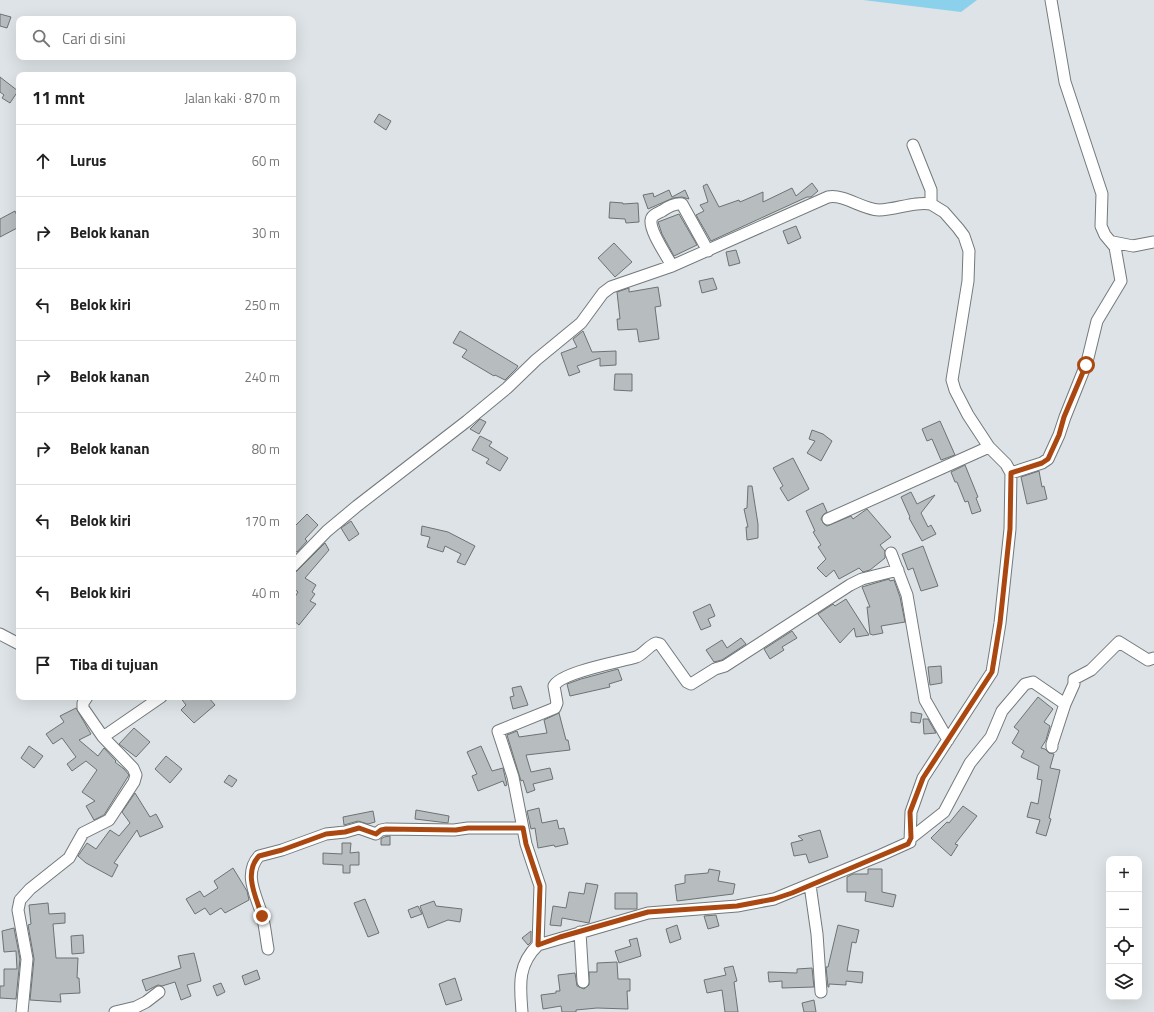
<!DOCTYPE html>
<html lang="id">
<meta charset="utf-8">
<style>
body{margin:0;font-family:"Titillium Web",sans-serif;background:#f6f6f6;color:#222}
.controls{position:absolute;right:12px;bottom:12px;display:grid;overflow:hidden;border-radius:8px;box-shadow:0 4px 16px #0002}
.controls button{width:36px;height:36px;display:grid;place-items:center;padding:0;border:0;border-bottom:1px solid #e0e0e0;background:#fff;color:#222;font:20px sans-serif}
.stop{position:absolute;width:12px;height:12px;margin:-9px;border:3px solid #ab4811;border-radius:50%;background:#fff}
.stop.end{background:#ab4811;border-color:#fff;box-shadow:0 1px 4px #0008}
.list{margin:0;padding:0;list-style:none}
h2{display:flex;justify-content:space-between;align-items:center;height:52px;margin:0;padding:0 16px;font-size:17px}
h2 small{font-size:13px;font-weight:400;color:#767676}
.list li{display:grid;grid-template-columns:26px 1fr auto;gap:12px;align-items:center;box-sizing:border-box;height:72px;padding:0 16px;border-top:1px solid #e0e0e0}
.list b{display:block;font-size:15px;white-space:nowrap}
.list em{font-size:13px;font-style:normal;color:#767676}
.icon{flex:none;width:22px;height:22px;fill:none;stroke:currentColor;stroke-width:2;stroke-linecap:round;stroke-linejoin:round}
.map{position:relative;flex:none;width:1154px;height:1012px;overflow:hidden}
.search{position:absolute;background:#fff;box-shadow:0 4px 16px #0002;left:16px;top:16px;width:280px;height:44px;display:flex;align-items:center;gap:10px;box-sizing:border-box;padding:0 14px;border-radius:8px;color:#767676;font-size:15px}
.panel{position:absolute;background:#fff;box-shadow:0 4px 16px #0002;left:16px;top:72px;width:280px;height:628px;border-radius:8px}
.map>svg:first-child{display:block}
.green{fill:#8cd1ec}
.building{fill:#b7bdbf;stroke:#6d7274}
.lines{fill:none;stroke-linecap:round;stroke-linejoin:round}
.minor-casing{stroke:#74797b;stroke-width:13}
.minor{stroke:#fff;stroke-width:11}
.route{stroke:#ab4811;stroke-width:5}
</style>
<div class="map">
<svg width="1154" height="1012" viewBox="0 0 1154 1012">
<rect width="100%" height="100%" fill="#dde3e6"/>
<path class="green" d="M863,0H977L961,12Z"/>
<path class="building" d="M0,14L11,17L7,28L0,26Z
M0,77L18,91L10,103L2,98L4,95L0,92Z
M379,114L391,121L386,130L374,122Z
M812,183L818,191L811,197H807L711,241L696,215L704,211L700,205L708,202L703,186L707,184L719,207L739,200L740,202L763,192V202L792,188L796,196Z
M669,190L672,197L685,190L689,199L682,197L673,198L648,209L643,195L653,193L654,197Z
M610,202L623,203V204L638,203L639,222L626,223L625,219L609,218Z
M15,211L19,220V227L0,237V219Z
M679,214L697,245L674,256L662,234L658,222Z
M796,226L801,238L788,244L783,231Z
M614,243L632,262L615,277L598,258Z
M736,250L740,263L729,266L726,252Z
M713,278L717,289L702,293L699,281Z
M658,287L661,306L655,307L659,339L639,342L637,329L618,330L617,319H620L617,292L629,288V292Z
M460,331L518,366L516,369L505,380L495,375L494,376L462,357L467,350L453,343Z
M583,331L592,352L616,351V365L600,366V358L577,366L580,372L569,376L561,353L577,347L573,339Z
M615,374H632V391L614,390Z
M480,419L486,422L479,434L470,429Z
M940,421L955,455L941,460L932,439L927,441L922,429Z
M812,430L823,434L832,441L821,461L807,453L815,441L809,439Z
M480,436L492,442L489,446L508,458L500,471L486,463L489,459L472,450Z
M793,458L809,489L788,501L780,488L783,486L773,468Z
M965,465L978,497L976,498L981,511L972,514L968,501L965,502L957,482H955L951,472Z
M1039,471L1042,487L1044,486L1047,499L1027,504L1021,477Z
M748,486H752L758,524V538L747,540L746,527H748L744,509L747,508Z
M911,492L917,504L935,495L921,513L928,527L931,525L936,534L922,541L909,518L910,517L901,497Z
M823,503L827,512L823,515L821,519L824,524L827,526L851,516L853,519L867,509L891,537L880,545L885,551V558L870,570L863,572L859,568L839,579L834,570L826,577L817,568L826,559L818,547L821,545L813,532L815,531L806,511Z
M307,514L318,525L305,539L307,541L297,552L293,550V528Z
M351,521L359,534L349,541L341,528Z
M422,526L448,532L475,546L465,565L457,562L461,554L445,546L443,552L427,547L430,537L421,535Z
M325,543L329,550L305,578L316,585L312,592L315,594L310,601L316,604L299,625L293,620V600L298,592L293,588V575Z
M923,546L938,586L921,591L913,568L908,570L902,554Z
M889,579L890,581L894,580L900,597L905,622L881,626L883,633L873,635L870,634L867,607H870L862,587Z
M846,599L869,635L856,637L854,628L840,643L818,614L833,604L835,606Z
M710,604L715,616L708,619L711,626L701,630L693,612Z
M792,631L797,638L782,647L784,650L770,659L764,649Z
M741,638L746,644L722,660L714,662L706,650L722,640L727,648Z
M941,666L942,683L930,685L928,667Z
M618,669L622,680L609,684L610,687L570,696L567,684L581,679Z
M521,686L528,705L513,709L510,697L514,696L512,688Z
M180,697H208L215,705L194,723L181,710L186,705Z
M1038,697L1053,709L1044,722L1050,726L1046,740L1041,748L1045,749L1049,753L1054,754L1050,768L1060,770L1049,818L1051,819L1046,836L1036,833L1040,820L1027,817L1031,802L1038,804L1042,780L1037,779L1039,766L1021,757L1024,751L1012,743L1019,731L1014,727Z
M76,708L91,734L79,740L98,756L104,748L116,761L115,762L124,769L129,775L104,815L94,820L86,806L95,801L82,792L97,770L86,761L72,771L67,764L76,757L62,738L53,744L46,734L64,722L60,716Z
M911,712L922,714L920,723L911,722Z
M559,713L566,740H568L570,750L526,755L531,772L550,768L553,779L533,784L535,790L527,793L523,780L521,781L507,735L517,731L519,737L547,733L544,720Z
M923,719H928L936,733L924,734Z
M134,728L150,742L136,757L119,744Z
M29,746L43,756L34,768L21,758Z
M481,746L492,771L503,768L507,785L505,786L503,781L478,791L472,776L477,774L467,752Z
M166,756L182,769L170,783L155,769Z
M229,775L237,780L232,787L224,782Z
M135,793L150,817L156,814L163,827L140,837L137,830L114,863L118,865L112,877L86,863L78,856L87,843L96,849L110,830L119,836L130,823L122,812Z
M963,806L977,816L955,844L958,845L951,856L931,838L947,822L949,823Z
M539,808L542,823L557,820L559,829L564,828L568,844L555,847L554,845L538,848L535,828L531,829L527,811Z
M416,810L449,816L448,823L415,819Z
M373,811L375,822L368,824L358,821L344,825L343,817Z
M820,830L828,857L809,863L806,854L794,856L791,843L803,840L798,836Z
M390,836V845H381V839L384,837Z
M342,843H351L350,853L359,852V865H350V873H343V865L323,864V853L342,854Z
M233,868L247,891L249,900L225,913L221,908L210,915L205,908L195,914L186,899L200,891L204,897L218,888L214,881Z
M709,869L720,871L718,881L735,884L733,894L677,901L675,885L685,883V875L708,873Z
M868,869H882V892L896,895L893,907L865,901L866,892H847V877L853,874H868Z
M586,883L598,885L589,923L562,918L561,926L550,925L553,906L566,908L569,892L584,894Z
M615,893H637V909H615Z
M365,899L379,933L368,937L354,903Z
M434,901L436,906L462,909L460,922L448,920L428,928L420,906Z
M48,903L49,914L65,913V923L53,924L56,958H78L77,978H79L80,993L60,994L61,1002L30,1000L34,959L28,925L31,924L29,905Z
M418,906L422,914L411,918L408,910Z
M716,915L719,926L708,929L704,916Z
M677,925L681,939L670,943L666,929Z
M838,925L859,930L856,943L852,942L847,971L863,972L862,983L846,981V985L829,984V987H828L826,967H828Z
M14,928L20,959L16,999L0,998V986H4V969H17L16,951L4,952L2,931Z
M531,931V942L528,945L522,938Z
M83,935L84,953L72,954L71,936Z
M637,938L641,956L619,963L615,951L631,946L629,940Z
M194,953L201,981L187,985L191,996L181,1000L175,982L162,986L158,985L146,991L142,980L181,968L178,956Z
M617,962L618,979H630V991H627L628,1009L597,1008L576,1010V1012H562L561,1006L543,1009L541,995L556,993V991H560L558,975L575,973L577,986L584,989L589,985V972H597V963Z
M733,966L737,981L734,982L738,1012H725L722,990L707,993L704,980L726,975L724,968Z
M812,968L814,987L782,988V981L769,982L768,972L797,973V969Z
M257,970L260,979L245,985L242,976Z
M455,978L462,1000L446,1005L439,984Z
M221,983L225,992L217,996L213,986Z
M814,1000L816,1012H804L802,1003Z"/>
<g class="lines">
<defs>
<path id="minor" d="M913,145L931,190V204
M1113,242L1133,246L1154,242
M672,266C667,256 650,232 651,221C651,215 658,213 662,211C668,207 675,203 682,204L708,251
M1011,473L1042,463L1048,459L1059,435L1065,417L1087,362L1097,321L1121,281L1115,247L1105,235L1101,226L1102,194L1065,82L1051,0
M828,519L989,447
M891,553L907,595L925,700L948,740
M293,566L327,531L357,506L467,421L507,388L536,360L581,323L603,293L611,287L672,266L828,197C845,194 861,209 879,210C896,210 914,201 931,204L944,212L958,228L964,236L969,251L968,281L952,380L955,390L968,415L989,447L1006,464L1011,473L1010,529L1000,623L992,672L923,778L911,812L910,842L881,855L774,899L737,906L648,913L538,945C517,965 520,986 522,1012
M0,634L19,644
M87,697L83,703V708L103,737
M1065,704L1074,684V679L1091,670L1119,642L1148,660L1154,658
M911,838L944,812L970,763L991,737L1002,711L1025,684L1033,682L1065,704L1052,744V747
M810,885L817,934L821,992
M580,932L583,982
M538,945L540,886L526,844L513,777L498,731L555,708L557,703L554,686C561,672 619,662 636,657C643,655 648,646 656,643L660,644L687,682L691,684L715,669L725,666L850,585L862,579L898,570
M268,949C266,938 265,926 262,915C256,895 243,874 259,856L282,850L326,834L345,832L359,828L376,834L381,830L386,829L454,830L468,828H523
M22,1012L27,959L18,910L20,900L30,889L69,858L83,833L109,820L134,782L136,775L133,768L103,737L161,697
M115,1012L136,1007L146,1002L159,992"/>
</defs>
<use href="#minor" class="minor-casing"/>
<use href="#minor" class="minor"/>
</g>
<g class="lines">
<path class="route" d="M262,916C256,897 243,873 259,856L282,850L326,834L345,832L359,828L376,834L381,830L386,829L456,830L468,828H523L526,844L540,886L538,945L560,937L648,912L737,906L774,899L792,893L908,844L911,838L910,812L923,778L992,672L1000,623L1010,529L1011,473L1042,463L1048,459L1059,435L1064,417L1086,365"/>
</g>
</svg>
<div class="controls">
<button>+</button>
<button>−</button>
<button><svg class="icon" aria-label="locate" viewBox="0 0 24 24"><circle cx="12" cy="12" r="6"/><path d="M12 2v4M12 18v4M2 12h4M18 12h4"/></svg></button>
<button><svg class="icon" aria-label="layers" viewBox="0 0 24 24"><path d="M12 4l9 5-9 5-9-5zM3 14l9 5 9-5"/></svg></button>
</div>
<div class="stop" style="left:1086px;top:365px"></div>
<div class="stop end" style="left:262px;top:916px"></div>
<div class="search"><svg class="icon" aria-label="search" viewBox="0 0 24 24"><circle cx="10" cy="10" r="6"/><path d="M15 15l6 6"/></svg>Cari di sini</div>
<section class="panel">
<h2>11 mnt<small>Jalan kaki · 870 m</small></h2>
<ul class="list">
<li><svg class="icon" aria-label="ahead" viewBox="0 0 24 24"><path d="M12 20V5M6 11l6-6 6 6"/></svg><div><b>Lurus</b></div><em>60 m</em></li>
<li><svg class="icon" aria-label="right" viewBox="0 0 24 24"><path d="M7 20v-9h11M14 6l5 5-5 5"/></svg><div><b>Belok kanan</b></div><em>30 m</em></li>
<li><svg class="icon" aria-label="left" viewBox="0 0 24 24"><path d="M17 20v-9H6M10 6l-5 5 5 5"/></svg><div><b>Belok kiri</b></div><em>250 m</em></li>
<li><svg class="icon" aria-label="right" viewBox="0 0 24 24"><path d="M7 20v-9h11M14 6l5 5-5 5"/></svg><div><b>Belok kanan</b></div><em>240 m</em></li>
<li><svg class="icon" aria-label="right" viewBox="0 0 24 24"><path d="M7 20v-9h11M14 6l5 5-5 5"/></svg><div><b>Belok kanan</b></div><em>80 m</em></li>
<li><svg class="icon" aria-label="left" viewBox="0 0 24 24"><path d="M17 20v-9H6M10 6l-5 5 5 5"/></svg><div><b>Belok kiri</b></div><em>170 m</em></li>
<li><svg class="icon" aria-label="left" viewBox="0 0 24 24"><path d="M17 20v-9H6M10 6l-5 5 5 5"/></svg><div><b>Belok kiri</b></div><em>40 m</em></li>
<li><svg class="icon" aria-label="arrive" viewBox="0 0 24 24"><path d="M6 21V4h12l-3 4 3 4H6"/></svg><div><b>Tiba di tujuan</b></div></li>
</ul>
</section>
</div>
